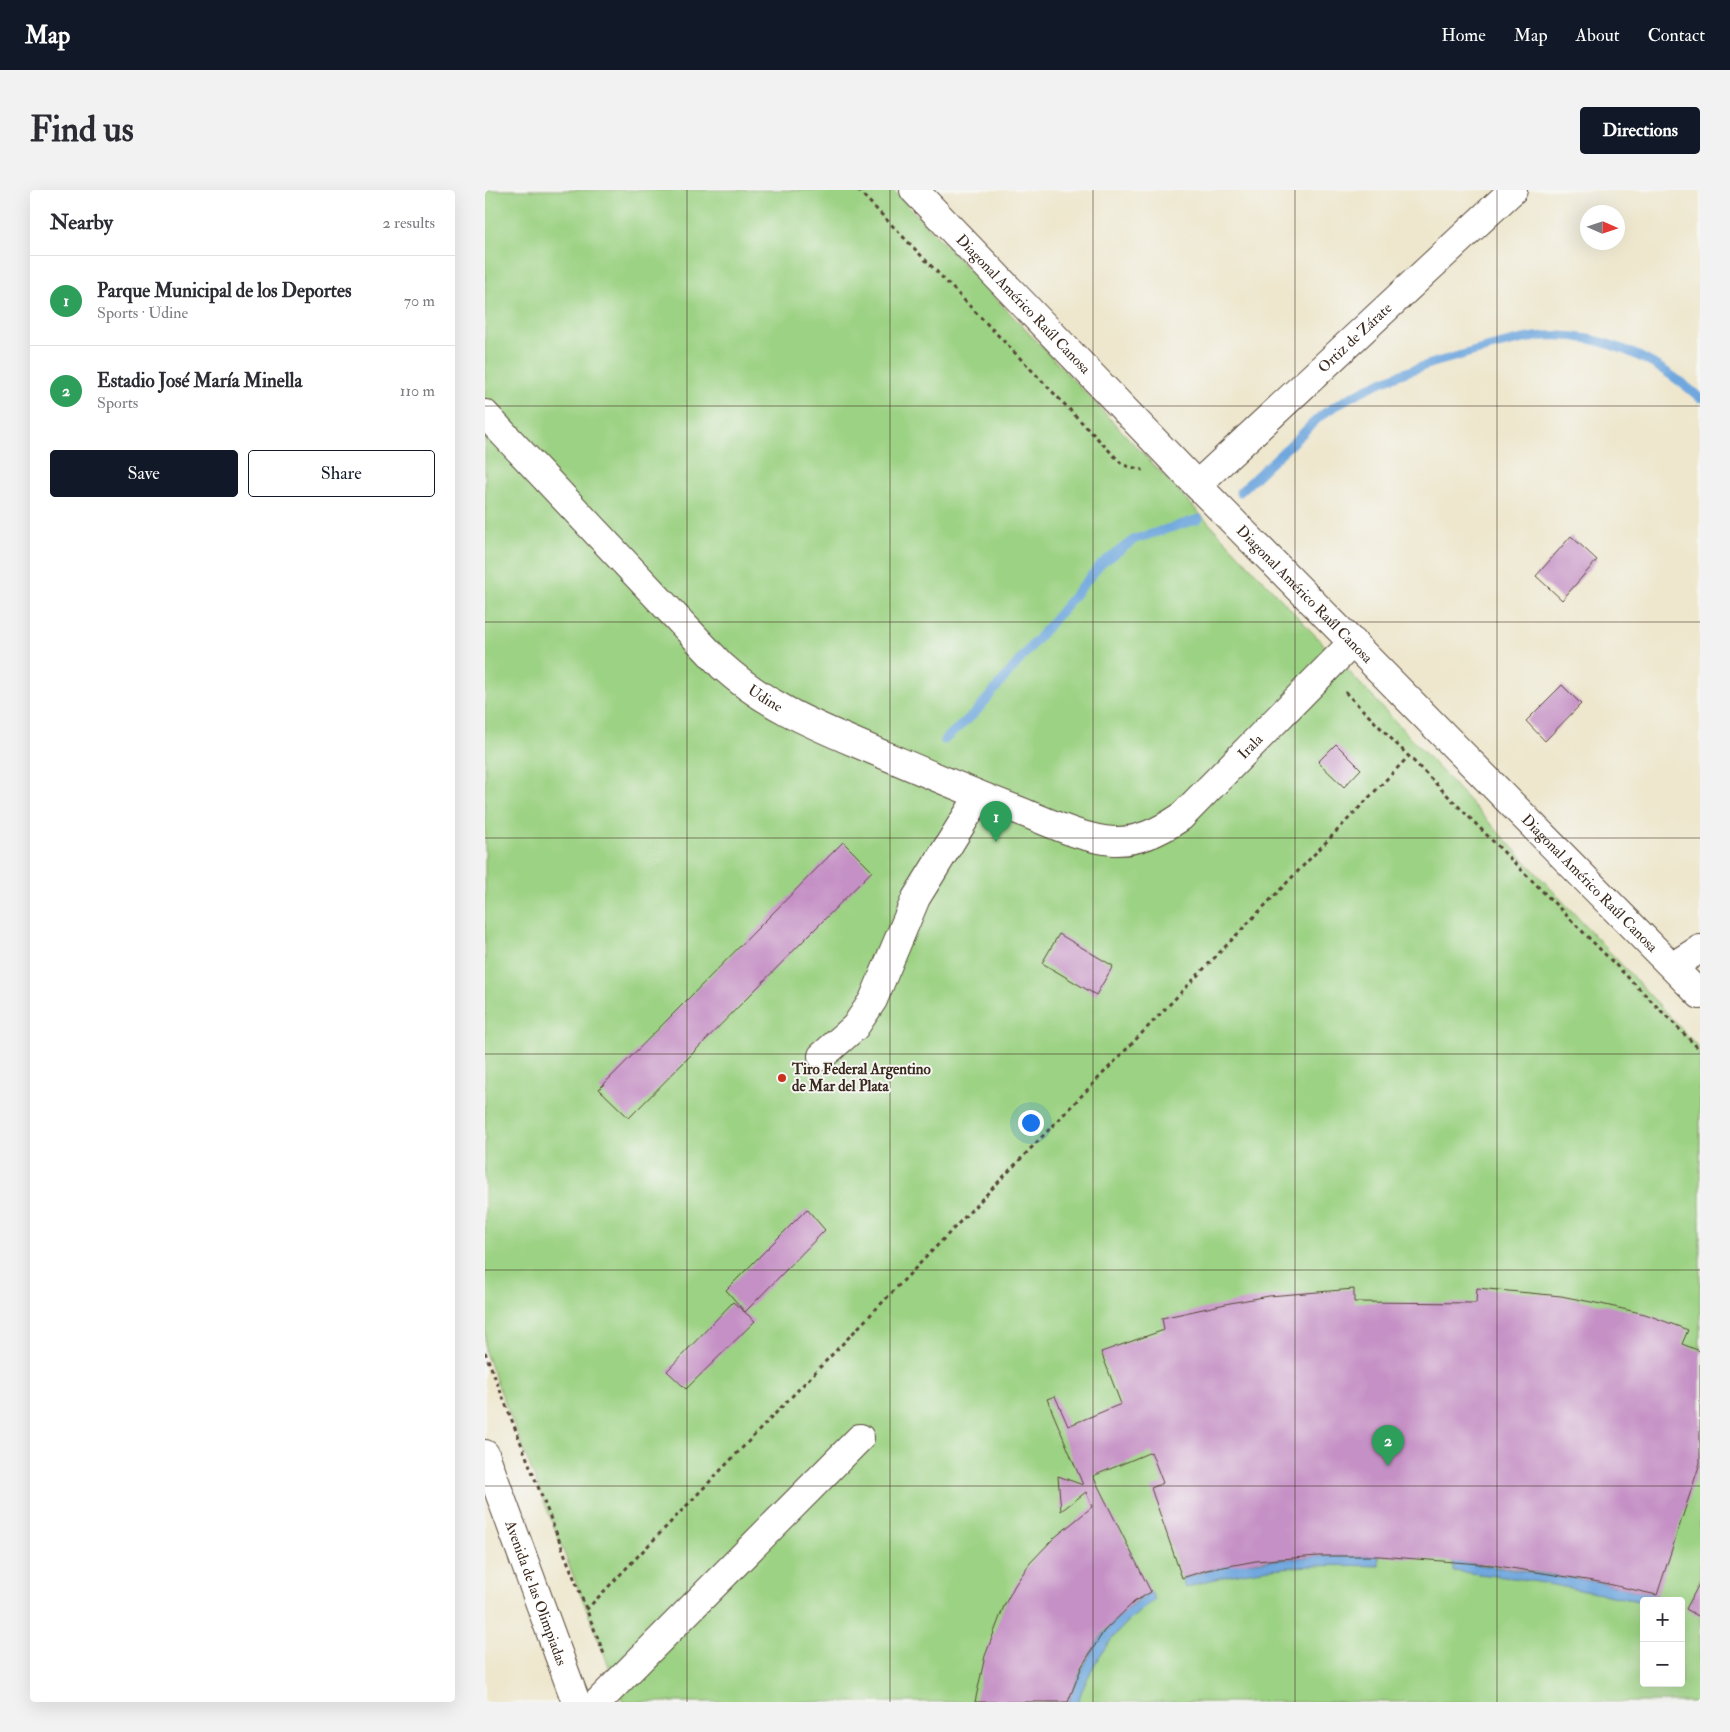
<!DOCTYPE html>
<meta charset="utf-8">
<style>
body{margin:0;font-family:"IM FELL Double Pica",serif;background:#f2f2f3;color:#2b2b33}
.controls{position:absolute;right:15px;bottom:15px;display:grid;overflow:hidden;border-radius:5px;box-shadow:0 5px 20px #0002}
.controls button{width:45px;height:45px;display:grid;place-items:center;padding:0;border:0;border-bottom:1px solid #e1e1e2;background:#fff;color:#2b2b33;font:25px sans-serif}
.compass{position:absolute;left:1095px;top:15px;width:45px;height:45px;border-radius:50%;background:#fff;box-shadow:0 5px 20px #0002;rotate:93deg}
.you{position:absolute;left:545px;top:932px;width:18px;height:18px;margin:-12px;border:4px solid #fff;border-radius:50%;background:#1a73e8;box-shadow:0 0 0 8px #1a73e833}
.badge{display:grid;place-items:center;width:32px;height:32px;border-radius:50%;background:#111827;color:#fff;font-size:16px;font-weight:700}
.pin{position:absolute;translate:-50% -41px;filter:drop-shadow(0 1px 2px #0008)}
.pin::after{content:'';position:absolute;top:26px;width:18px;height:15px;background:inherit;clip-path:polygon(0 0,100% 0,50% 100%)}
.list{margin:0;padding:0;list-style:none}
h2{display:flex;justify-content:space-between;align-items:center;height:65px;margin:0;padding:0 20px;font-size:21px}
h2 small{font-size:16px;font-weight:400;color:#7c7c81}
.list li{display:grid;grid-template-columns:32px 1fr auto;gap:15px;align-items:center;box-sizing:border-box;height:90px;padding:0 20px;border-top:1px solid #e1e1e2}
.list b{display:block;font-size:19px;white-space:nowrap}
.list p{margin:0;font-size:16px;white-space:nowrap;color:#7c7c81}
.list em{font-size:16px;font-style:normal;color:#7c7c81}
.actions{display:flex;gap:10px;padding:15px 20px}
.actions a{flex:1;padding:11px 0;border:1px solid #111827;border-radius:5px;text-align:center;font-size:18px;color:#111827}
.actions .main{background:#111827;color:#fff}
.map{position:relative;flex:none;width:1215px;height:1512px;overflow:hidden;border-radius:5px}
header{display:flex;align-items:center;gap:30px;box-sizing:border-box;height:70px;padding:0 25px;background:#111827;color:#fff}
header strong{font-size:24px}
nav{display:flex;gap:28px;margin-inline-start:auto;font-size:18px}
.intro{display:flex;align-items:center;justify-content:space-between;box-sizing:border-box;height:120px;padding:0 30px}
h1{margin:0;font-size:35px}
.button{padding:12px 22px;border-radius:5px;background:#111827;color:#fff;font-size:18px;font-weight:700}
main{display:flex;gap:30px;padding:0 30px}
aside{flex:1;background:#fff;border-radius:5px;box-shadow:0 5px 20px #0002}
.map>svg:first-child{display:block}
.green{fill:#9cd283;stroke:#6c7e50;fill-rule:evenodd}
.water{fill:#6fa7de;stroke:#55687e}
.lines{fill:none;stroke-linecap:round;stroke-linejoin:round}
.stream{stroke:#6fa7de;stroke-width:9}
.building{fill:#c590c5}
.minor-casing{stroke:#564638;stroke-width:30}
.path{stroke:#564638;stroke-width:3;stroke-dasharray:4 4;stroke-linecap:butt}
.minor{stroke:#fff;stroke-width:28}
.grid{fill:none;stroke:#3b2a1e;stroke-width:1;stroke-opacity:0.55}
.poi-dot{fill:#c8321e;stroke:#f6f6f2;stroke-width:2}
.labels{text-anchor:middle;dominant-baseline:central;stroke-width:4;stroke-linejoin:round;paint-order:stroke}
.street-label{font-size:15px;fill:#3b2a1e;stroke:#f6f6f2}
.poi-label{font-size:15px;font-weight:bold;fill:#3b2a1e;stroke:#f6f6f2;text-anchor:start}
</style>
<header>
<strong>Map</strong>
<nav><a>Home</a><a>Map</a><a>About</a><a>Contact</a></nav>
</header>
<div class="intro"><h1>Find us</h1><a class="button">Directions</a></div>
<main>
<aside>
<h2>Nearby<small>2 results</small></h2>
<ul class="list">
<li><span class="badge" style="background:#2e9e5b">1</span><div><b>Parque Municipal de los Deportes</b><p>Sports · Udine</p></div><em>70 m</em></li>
<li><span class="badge" style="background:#2e9e5b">2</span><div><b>Estadio José María Minella</b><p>Sports</p></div><em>110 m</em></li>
</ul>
<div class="actions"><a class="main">Save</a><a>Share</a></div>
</aside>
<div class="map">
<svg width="1215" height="1512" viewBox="0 0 1215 1512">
<rect width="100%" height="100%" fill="#f6f6f2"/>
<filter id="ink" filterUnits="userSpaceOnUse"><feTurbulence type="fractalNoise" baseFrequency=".02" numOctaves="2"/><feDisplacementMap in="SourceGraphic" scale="10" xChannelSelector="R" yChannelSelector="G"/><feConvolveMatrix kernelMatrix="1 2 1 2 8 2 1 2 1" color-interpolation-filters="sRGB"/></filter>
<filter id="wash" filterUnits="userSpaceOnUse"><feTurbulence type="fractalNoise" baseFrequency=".0096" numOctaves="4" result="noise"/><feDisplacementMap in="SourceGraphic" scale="20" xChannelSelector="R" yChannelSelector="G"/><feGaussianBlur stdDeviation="1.12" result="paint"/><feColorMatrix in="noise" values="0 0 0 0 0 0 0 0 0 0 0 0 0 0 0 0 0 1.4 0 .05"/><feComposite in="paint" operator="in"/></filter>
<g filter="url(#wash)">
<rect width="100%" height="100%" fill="#eee7ce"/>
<path class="green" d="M0,0H408L829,444L1215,859V1512H138L0,1162ZM1159,1411H1196V1493H1159Z"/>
<path class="water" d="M833,1366H894V1376C829,1374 762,1376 700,1398L697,1388L747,1374Z
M968,1371L1114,1392L1172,1405L1171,1411L1159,1412L1036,1389L968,1381Z
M666,1402L670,1410C632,1436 608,1468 593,1512H583C602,1464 620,1430 666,1402Z"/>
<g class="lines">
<path class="stream" d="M755,302C775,283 795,264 816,245C824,237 832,228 841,222C881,195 927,178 973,166C998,159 1024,151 1050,147C1112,139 1170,168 1215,208
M459,550L490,523L616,374L650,349L714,329"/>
</g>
<g id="blocks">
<path class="building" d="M1086,346L1112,370L1077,410L1051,386Z
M1077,495L1096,514L1060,551L1041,531Z
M851,554L876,579L859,597L833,572Z
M358,652L387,681L144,928L114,899Z
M574,744L628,776L611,805L557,773Z
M322,1019L340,1040L260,1122L241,1100Z
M992,1098L1076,1106L1116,1114L1160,1124L1203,1140L1197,1154L1215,1161V1273L1172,1405L1114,1392L1007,1375L894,1366H833L771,1371L722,1380L697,1388L666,1298L678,1293L666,1262L608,1286L666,1402L649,1412L619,1441L597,1476L583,1512H490L500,1466L519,1416L530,1395L545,1373L569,1348L607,1317L601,1302L576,1321L573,1286L598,1295L562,1209L570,1206L583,1236L636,1214L616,1162L679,1140L677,1128L745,1113L784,1106L869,1099V1112L991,1113Z
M248,1112L270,1131L201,1199L182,1181Z
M1215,1392V1427L1201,1419Z"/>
</g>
</g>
<g filter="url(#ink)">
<use href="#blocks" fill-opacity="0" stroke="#564638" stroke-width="1"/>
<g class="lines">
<defs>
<g id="minor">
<path id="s1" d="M429,0L712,295L1215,805"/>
<path id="s2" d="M0,224L237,476C285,519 334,537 392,562C439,582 487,603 535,621C565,633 597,649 629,651C654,652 677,640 696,627L868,452"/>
<path id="s3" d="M712,295L1028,0"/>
<path d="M1188,776L1215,759"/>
<path d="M337,866L370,837L388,810L431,708L494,606"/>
<path id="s4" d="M0,1264L91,1512"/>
<path d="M113,1512L375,1248"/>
</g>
</defs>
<use href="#minor" class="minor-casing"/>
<path class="path" d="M373,0L638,275L658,280
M860,502L1215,860
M0,1162L119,1464
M101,1420L923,567"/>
<use href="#minor" class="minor"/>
</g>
</g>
<path class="grid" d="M202,0V1512M405,0V1512M608,0V1512M810,0V1512M1012,0V1512M0,216H1215M0,432H1215M0,648H1215M0,864H1215M0,1080H1215M0,1296H1215"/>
<circle class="poi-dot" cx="297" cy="888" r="5"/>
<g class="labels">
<g class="street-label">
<text stroke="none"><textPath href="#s1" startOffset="158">Diagonal Américo Raúl Canosa</textPath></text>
<text stroke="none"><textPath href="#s3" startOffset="216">Ortiz de Zárate</textPath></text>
<text stroke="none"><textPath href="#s1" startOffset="562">Diagonal Américo Raúl Canosa</textPath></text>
<text stroke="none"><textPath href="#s2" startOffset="400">Udine</textPath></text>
<text stroke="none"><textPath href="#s2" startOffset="949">Irala</textPath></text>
<text stroke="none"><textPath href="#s1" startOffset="968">Diagonal Américo Raúl Canosa</textPath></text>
<text stroke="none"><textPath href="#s4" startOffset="148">Avenida de las Olimpiadas</textPath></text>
</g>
<g class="poi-label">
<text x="307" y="879">Tiro Federal Argentino<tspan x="307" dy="17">de Mar del Plata</tspan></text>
</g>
</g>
</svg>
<div class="controls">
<button>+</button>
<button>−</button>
</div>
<svg class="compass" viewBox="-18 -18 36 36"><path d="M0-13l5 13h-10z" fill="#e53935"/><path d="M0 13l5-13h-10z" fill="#7c7c81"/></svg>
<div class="you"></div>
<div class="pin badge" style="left:511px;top:652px;background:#2e9e5b">1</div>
<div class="pin badge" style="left:903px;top:1276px;background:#2e9e5b">2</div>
</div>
</main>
